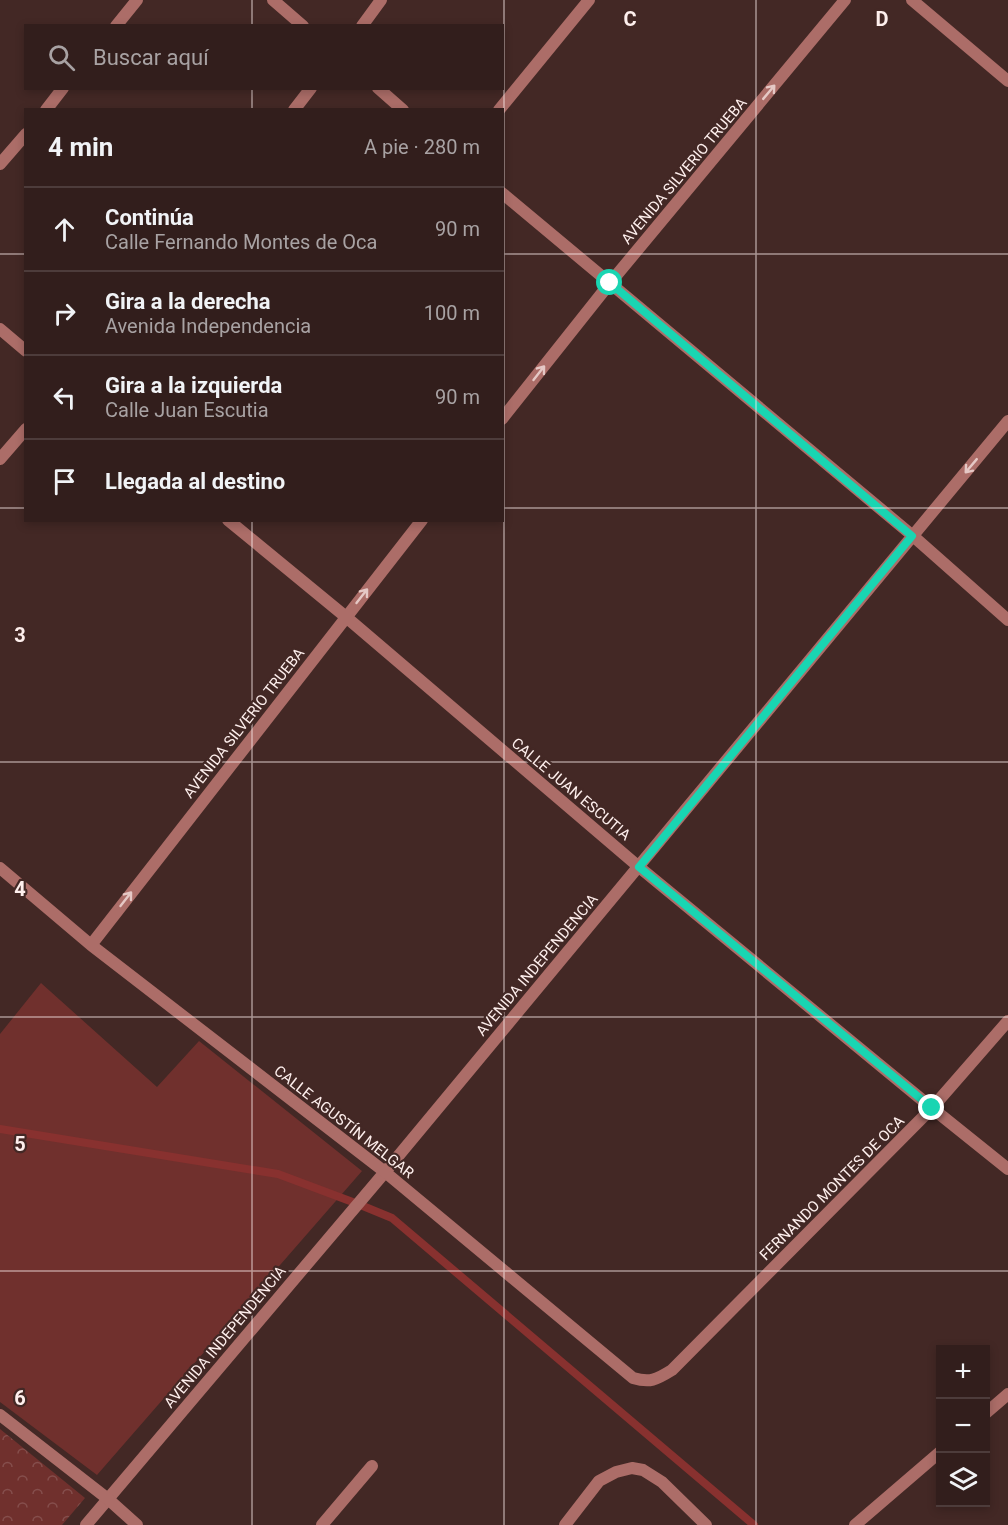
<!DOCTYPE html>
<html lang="es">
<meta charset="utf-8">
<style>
body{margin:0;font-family:Roboto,sans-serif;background:#3d2b29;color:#f1f3f6}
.controls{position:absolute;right:18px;bottom:18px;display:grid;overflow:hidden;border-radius:0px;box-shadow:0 3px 9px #0003}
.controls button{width:54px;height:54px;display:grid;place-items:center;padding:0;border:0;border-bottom:2px solid #4d3c3b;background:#321e1c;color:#f1f3f6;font:30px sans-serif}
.stop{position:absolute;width:18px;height:18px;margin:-14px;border:4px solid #19d5b2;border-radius:50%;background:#fff}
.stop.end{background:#19d5b2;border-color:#fff;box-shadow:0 2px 6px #0008}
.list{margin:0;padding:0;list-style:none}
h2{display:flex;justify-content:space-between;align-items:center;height:78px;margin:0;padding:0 24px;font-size:26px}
h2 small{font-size:20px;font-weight:400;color:#a8a2a3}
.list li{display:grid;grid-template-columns:39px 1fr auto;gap:18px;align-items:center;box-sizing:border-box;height:84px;padding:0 24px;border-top:2px solid #4d3c3b}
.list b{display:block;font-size:22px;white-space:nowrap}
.list p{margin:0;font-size:20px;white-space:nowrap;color:#a8a2a3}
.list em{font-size:20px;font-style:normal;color:#a8a2a3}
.icon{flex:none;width:33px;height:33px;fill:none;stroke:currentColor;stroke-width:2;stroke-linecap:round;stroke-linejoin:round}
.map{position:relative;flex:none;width:1008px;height:1525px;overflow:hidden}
.search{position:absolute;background:#321e1c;box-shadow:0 3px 9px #0003;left:24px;top:24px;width:480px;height:66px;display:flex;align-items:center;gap:15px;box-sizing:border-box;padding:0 21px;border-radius:0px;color:#a8a2a3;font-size:22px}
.panel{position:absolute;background:#321e1c;box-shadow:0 3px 9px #0003;left:24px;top:108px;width:480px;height:414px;border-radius:0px}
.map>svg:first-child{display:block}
.green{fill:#70302d}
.forest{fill:url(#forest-crowns)}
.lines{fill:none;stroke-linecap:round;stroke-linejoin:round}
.stream{stroke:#88312f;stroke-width:8}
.service{stroke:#ac6d68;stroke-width:12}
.minor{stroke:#ac6d68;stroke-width:12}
.tertiary{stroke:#ac6d68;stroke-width:12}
.oneway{stroke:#e5c8c5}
.route{stroke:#19d5b2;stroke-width:8}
.grid{fill:none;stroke:#feefed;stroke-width:1.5;stroke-opacity:0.55}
.labels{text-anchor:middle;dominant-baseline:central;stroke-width:4.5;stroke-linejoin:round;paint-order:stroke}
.street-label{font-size:15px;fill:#feefed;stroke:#432825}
.grid-label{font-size:20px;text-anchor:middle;font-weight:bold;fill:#feefed;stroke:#432825;stroke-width:4.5;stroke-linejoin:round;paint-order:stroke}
</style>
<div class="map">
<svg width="1008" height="1525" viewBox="0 0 1008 1525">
<defs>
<pattern id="forest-crowns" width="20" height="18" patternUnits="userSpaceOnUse" patternTransform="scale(1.5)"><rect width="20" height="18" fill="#70302d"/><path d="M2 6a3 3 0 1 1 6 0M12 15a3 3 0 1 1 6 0" fill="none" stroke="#854e4c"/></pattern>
</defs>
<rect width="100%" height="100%" fill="#432825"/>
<path class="green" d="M41,983L157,1087L199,1041L362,1171L97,1475L0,1402V1034Z"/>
<path class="forest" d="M0,1429L85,1498L62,1525H0Z"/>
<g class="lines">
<path class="stream" d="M0,1129L278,1174L358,1204L392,1218L754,1525"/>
<path class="service" d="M116,26L137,0
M46,110L63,88
M499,110L589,0
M0,164L26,134
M86,1525L385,1172"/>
<path class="minor" d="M273,0L303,26
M912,0L1008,81
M362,26L381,0
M378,88L403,110
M294,110L311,88
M502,193L913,536L1008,620
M0,329L26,351
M502,419L610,283L845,0
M0,459L26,429
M228,520L346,617L639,867L932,1108L1008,1169
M0,868L91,945L385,1172L633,1378C650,1383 656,1380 672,1370L932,1108L1008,1021
M91,945L422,520
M385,1172L1008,421
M0,1415L108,1499L137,1525
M322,1525L372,1466
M565,1525L599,1481L616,1472L632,1468L643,1470L662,1482L706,1525"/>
<path class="tertiary" d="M986,1413L1008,1394
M855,1525L940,1452"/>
</g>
<defs><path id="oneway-shaft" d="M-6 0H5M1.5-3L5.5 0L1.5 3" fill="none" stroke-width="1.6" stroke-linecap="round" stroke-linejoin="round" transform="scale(1.5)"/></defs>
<g class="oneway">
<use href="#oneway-shaft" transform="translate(769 92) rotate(-50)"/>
<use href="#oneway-shaft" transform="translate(539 373) rotate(-52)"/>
<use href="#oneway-shaft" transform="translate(971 466) rotate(130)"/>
<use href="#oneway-shaft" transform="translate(362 596) rotate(-52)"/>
<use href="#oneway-shaft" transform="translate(126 899) rotate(-52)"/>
</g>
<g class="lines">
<path class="route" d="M610,283L912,536L639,867L932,1108"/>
</g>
<path class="grid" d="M252,0V26M504,0V1525M756,0V1525M252,88V110M0,254H26M502,254H1008M0,508H26M502,508H1008M252,520V1525M0,762H1008M0,1017H1008M0,1271H1008"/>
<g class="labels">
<g class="street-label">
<text transform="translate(684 171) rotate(-50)">AVENIDA SILVERIO TRUEBA</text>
<text transform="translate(244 723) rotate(-52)">AVENIDA SILVERIO TRUEBA</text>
<text transform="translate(571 789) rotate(40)">CALLE JUAN ESCUTIA</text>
<text transform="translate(537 965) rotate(-50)">AVENIDA INDEPENDENCIA</text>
<text transform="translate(344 1122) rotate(38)">CALLE AGUSTÍN MELGAR</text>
<text transform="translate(832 1188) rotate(-45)">FERNANDO MONTES DE OCA</text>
<text transform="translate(225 1337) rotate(-50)">AVENIDA INDEPENDENCIA</text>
</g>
</g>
<g class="grid-label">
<text x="630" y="26">C</text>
<text x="882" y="26">D</text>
<text x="20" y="642">3</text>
<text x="20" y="896">4</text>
<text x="20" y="1151">5</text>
<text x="20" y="1405">6</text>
</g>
</svg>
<div class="controls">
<button>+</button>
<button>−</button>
<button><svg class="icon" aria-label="layers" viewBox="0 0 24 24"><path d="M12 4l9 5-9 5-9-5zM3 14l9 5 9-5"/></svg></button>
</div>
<div class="stop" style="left:610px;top:283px"></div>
<div class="stop end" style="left:932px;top:1108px"></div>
<div class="search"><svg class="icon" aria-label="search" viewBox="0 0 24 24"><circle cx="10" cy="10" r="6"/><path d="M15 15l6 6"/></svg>Buscar aquí</div>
<section class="panel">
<h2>4 min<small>A pie · 280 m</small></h2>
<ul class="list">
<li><svg class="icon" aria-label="ahead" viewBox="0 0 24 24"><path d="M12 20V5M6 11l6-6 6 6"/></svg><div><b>Continúa</b><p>Calle Fernando Montes de Oca</p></div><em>90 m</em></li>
<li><svg class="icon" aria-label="right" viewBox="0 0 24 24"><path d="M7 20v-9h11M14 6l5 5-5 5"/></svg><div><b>Gira a la derecha</b><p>Avenida Independencia</p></div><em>100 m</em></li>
<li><svg class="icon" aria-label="left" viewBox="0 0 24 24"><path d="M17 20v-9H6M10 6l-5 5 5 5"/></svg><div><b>Gira a la izquierda</b><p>Calle Juan Escutia</p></div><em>90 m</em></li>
<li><svg class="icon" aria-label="arrive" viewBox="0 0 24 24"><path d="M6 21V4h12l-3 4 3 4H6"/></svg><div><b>Llegada al destino</b></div></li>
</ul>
</section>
</div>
